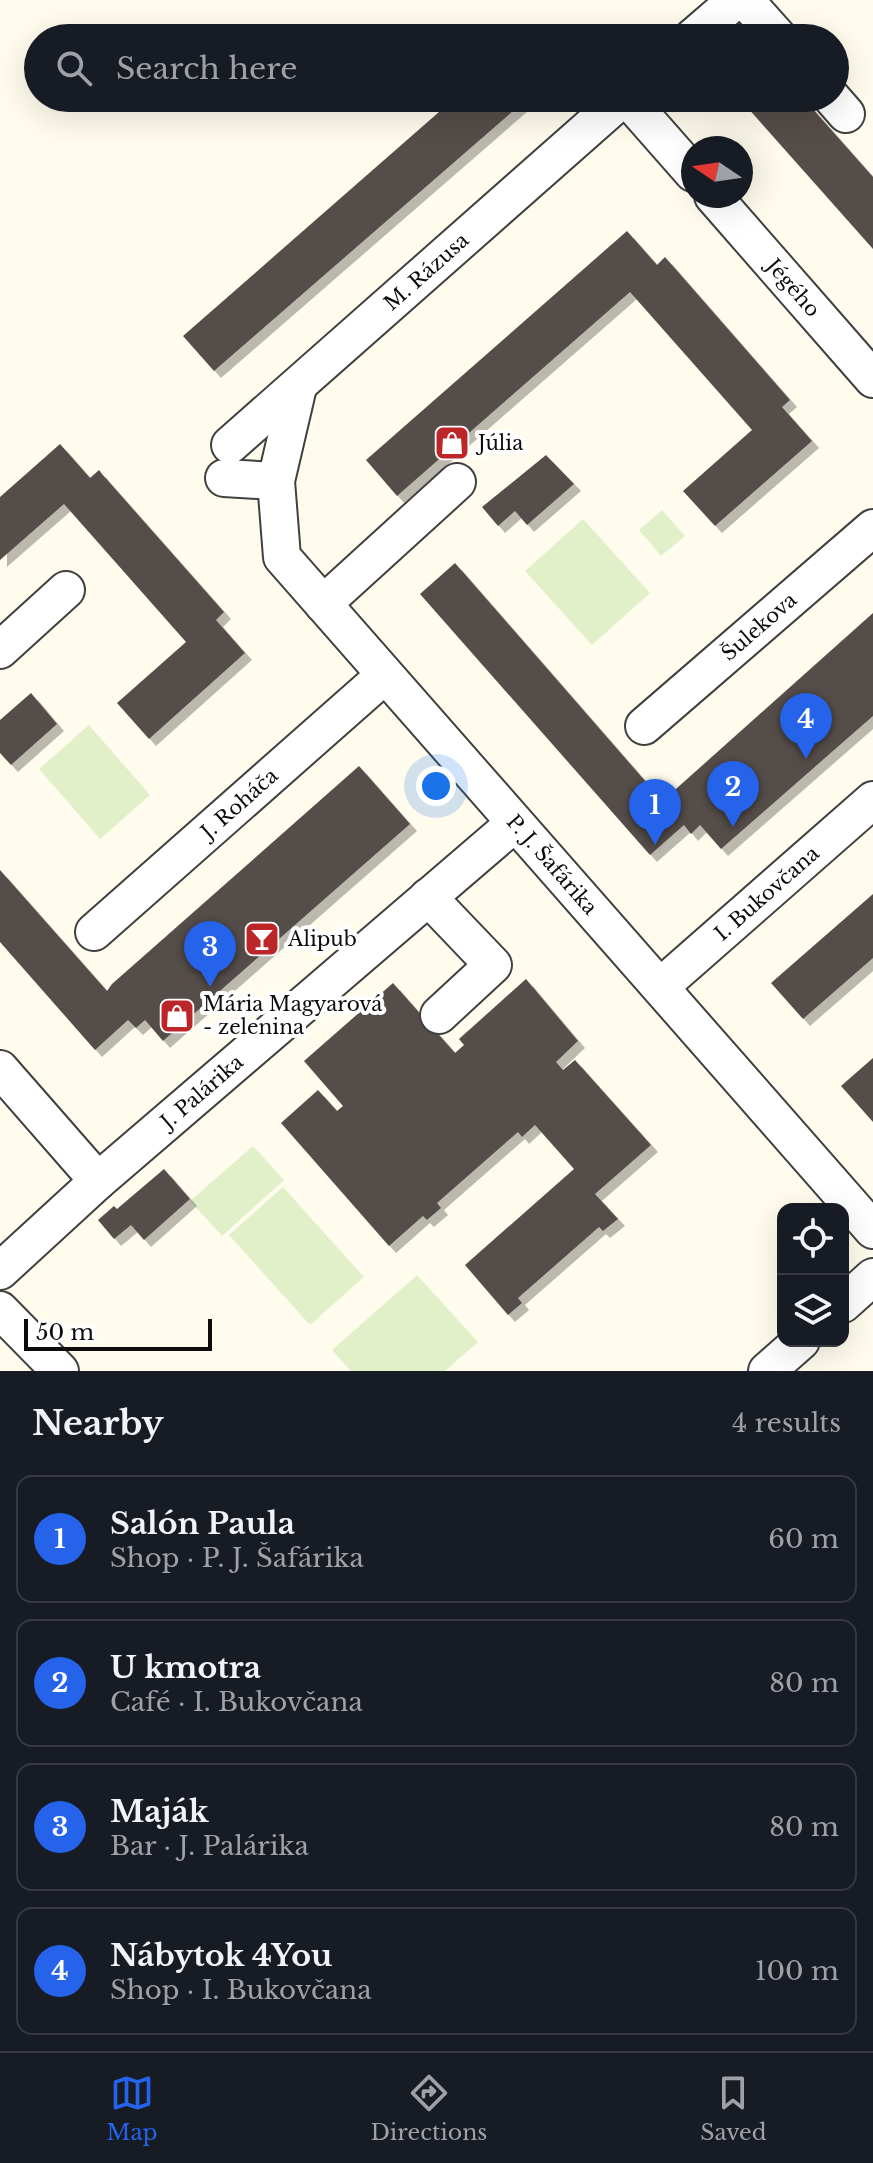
<!DOCTYPE html>
<meta charset="utf-8">
<style>
body{margin:0;font-family:"Libre Baskerville",serif;background:#20242c;color:#f1f3f6}
.controls{position:absolute;right:24px;bottom:24px;display:grid;overflow:hidden;border-radius:16px;box-shadow:0 8px 32px #0002}
.controls button{width:72px;height:72px;display:grid;place-items:center;padding:0;border:0;border-bottom:2px solid #363941;background:#171b24;color:#f1f3f6;font:40px sans-serif}
.compass{position:absolute;left:681px;top:136px;width:72px;height:72px;border-radius:50%;background:#171b24;box-shadow:0 8px 32px #0002;rotate:283deg}
.scale{position:absolute;left:24px;bottom:20px;width:188px;box-sizing:border-box;padding-left:8px;border:4px solid #0d0d0d;border-top:0;font-size:22px;line-height:28px;white-space:nowrap;color:#0d0d0d;-webkit-text-stroke:6px #fff;paint-order:stroke}
.you{position:absolute;left:436px;top:786px;width:28px;height:28px;margin:-20px;border:6px solid #fff;border-radius:50%;background:#1a73e8;box-shadow:0 0 0 12px #1a73e833}
.badge{display:grid;place-items:center;width:52px;height:52px;border-radius:50%;background:#2563eb;color:#fff;font-size:26px;font-weight:700}
.pin{position:absolute;translate:-50% -66px;filter:drop-shadow(0 2px 4px #0008)}
.pin::after{content:'';position:absolute;top:42px;width:28px;height:24px;background:inherit;clip-path:polygon(0 0,100% 0,50% 100%)}
.list{margin:0;padding:0;list-style:none}
h2{display:flex;justify-content:space-between;align-items:center;height:104px;margin:0;padding:0 32px;font-size:34px}
h2 small{font-size:26px;font-weight:400;color:#9ea1a6}
.list li{display:grid;grid-template-columns:52px 1fr auto;gap:24px;align-items:center;box-sizing:border-box;height:128px;margin:0 16px 16px;padding:0 16px;border:2px solid #363941;border-radius:16px}
.list b{display:block;font-size:30px;white-space:nowrap}
.list p{margin:0;font-size:26px;white-space:nowrap;color:#9ea1a6}
.list em{font-size:26px;font-style:normal;color:#9ea1a6}
.icon{flex:none;width:44px;height:44px;fill:none;stroke:currentColor;stroke-width:2;stroke-linecap:round;stroke-linejoin:round}
.map{position:relative;flex:none;width:873px;height:1371px;overflow:hidden}
.search{position:absolute;background:#171b24;box-shadow:0 8px 32px #0002;left:24px;right:24px;top:24px;height:88px;display:flex;align-items:center;gap:20px;box-sizing:border-box;padding:0 28px;border-radius:44px;color:#9ea1a6;font-size:30px}
.sheet{height:680px;background:#171b24}
nav{display:flex;justify-content:space-around;align-items:center;box-sizing:border-box;height:112px;border-top:2px solid #363941;background:#171b24;font-size:22px;color:#9ea1a6}
nav a{display:grid;justify-items:center;gap:4px}
nav .on{color:#2563eb}
.map>svg:first-child{display:block}
.pitch{fill:#e1f0c9}
.building{fill:#554e49;filter:url(#shadow)}
.lines{fill:none;stroke-linecap:round;stroke-linejoin:round}
.minor-casing{stroke:#404040;stroke-width:40}
.minor{stroke:#fff;stroke-width:36}
.labels{text-anchor:middle;dominant-baseline:central;stroke-width:8;stroke-linejoin:round;paint-order:stroke}
.street-label{font-size:20px;fill:#0d0d0d;stroke:#fff}
.poi-label{font-size:20px;fill:#0d0d0d;stroke:#fff;text-anchor:start}
</style>
<div class="map">
<svg width="873" height="1371" viewBox="0 0 873 1371">
<defs>
<filter id="shadow"><feDropShadow dx="7" dy="7" stdDeviation="0" flood-color="#0004"/></filter>
</defs>
<rect width="100%" height="100%" fill="#fffced"/>
<path class="pitch" d="M662,510L685,536L661,556L639,530Z
M583,519L650,593L592,645L525,571Z
M89,725L150,795L100,839L39,769Z
M253,1146L284,1180L222,1236L190,1201Z
M283,1187L364,1277L310,1325L229,1235Z
M417,1275L478,1342L445,1371H351L332,1350Z"/>
<path class="building" d="M455,98H528L214,371L183,336Z
M739,98H803L873,177V249Z
M627,231L657,265L665,257L790,400L782,407L812,441L715,526L683,491L752,430L630,292L397,496L366,460Z
M60,444L90,478L99,470L102,474L224,612L216,620L245,653L149,739L117,703L186,642L64,504L0,560V497Z
M546,455L574,484L527,525L515,511L498,526L482,507Z
M455,563L660,798L668,790L671,793L677,788L873,613V716L721,849L700,825L691,834L684,825L650,855L420,594Z
M31,693L57,724L11,765L0,753V720Z
M359,766L410,824L163,1041L145,1020L136,1028L128,1020L95,1050L0,942V870L107,991L112,984Z
M873,894V958L803,1019L771,983Z
M526,979L578,1041L556,1062L563,1070L575,1060L651,1145L595,1194L618,1219L603,1231L599,1227L518,1298L522,1303L508,1315L465,1265L574,1169L535,1125L522,1137L518,1132L437,1203L441,1208L427,1220L423,1216L389,1246L281,1123L318,1090L337,1111L343,1106L304,1061L393,983L455,1053L464,1045L459,1039Z
M873,1058V1122L841,1086Z
M164,1169L190,1199L144,1240L131,1225L114,1239L98,1220L114,1206L117,1209Z"/>
<g class="lines">
<defs>
<g id="minor">
<path d="M745,0L779,38"/>
<path d="M692,38L736,0"/>
<path d="M627,98L693,173"/>
<path d="M832,98L846,114"/>
<path id="s1" d="M713,196L873,379"/>
<path id="s2" d="M298,387L276,481L282,557L873,1230"/>
<path id="s3" d="M230,445L623,98"/>
<path d="M224,478L276,481"/>
<path d="M323,604L457,482"/>
<path d="M0,650L66,590"/>
<path id="s4" d="M644,726L873,528"/>
<path d="M428,897L493,965L439,1015"/>
<path id="s5" d="M94,932L385,675"/>
<path id="s6" d="M660,987L873,800"/>
<path d="M0,1069L98,1181"/>
<path id="s7" d="M0,1271L98,1181L515,823"/>
<path d="M843,1304L873,1277"/>
<path d="M0,1310L60,1371"/>
<path d="M767,1371L801,1341"/>
</g>
</defs>
<use href="#minor" class="minor-casing"/>
<use href="#minor" class="minor"/>
</g>
<defs>
<symbol id="shop-square" viewBox="-11 -11 22 22"><rect x="-9" y="-9" width="18" height="18" rx="4" fill="#bc2629" stroke="#fff"/><path d="M-5-2.5h2.3a2.7 3.5 0 0 1 5.4 0H5L5.5 6h-11ZM-1.5-2.5h3a1.5 2.3 0 0 0-3 0Z" fill="#fff"/></symbol>
<symbol id="bar-square" viewBox="-11 -11 22 22"><rect x="-9" y="-9" width="18" height="18" rx="4" fill="#bc2629" stroke="#fff"/><path d="M-6-5H6L.8 .8V4.5H3.5V6h-7V4.5H-.8V.8Z" fill="#fff"/></symbol>
</defs>
<g fill-rule="evenodd">
<use href="#shop-square" x="432" y="423" width="40" height="40"/>
<use href="#bar-square" x="242" y="919" width="40" height="40"/>
<use href="#shop-square" x="157" y="996" width="40" height="40"/>
</g>
<g class="labels">
<g class="street-label">
<text stroke="none"><textPath href="#s3" startOffset="262">M. Rázusa</textPath></text>
<text stroke="none"><textPath href="#s1" startOffset="122">Jégého</textPath></text>
<text stroke="none"><textPath href="#s4" startOffset="152">Šulekova</textPath></text>
<text stroke="none"><textPath href="#s5" startOffset="194">J. Roháča</textPath></text>
<text stroke="none"><textPath href="#s2" startOffset="582">P. J. Šafárika</textPath></text>
<text stroke="none"><textPath href="#s6" startOffset="142">I. Bukovčana</textPath></text>
<text stroke="none"><textPath href="#s7" startOffset="270">J. Palárika</textPath></text>
</g>
<g class="poi-label">
<text x="478" y="443">Júlia</text>
<text x="288" y="939">Alipub</text>
<text x="203" y="1004">Mária Magyarová<tspan x="203" dy="23">- zelenina</tspan></text>
</g>
</g>
</svg>
<div class="controls">
<button><svg class="icon" aria-label="locate" viewBox="0 0 24 24"><circle cx="12" cy="12" r="6"/><path d="M12 2v4M12 18v4M2 12h4M18 12h4"/></svg></button>
<button><svg class="icon" aria-label="layers" viewBox="0 0 24 24"><path d="M12 4l9 5-9 5-9-5zM3 14l9 5 9-5"/></svg></button>
</div>
<svg class="compass" viewBox="-18 -18 36 36"><path d="M0-13l5 13h-10z" fill="#e53935"/><path d="M0 13l5-13h-10z" fill="#9ea1a6"/></svg>
<div class="scale">50 m</div>
<div class="you"></div>
<div class="pin badge" style="left:655px;top:845px">1</div>
<div class="pin badge" style="left:733px;top:827px">2</div>
<div class="pin badge" style="left:210px;top:987px">3</div>
<div class="pin badge" style="left:806px;top:759px">4</div>
<div class="search"><svg class="icon" aria-label="search" viewBox="0 0 24 24"><circle cx="10" cy="10" r="6"/><path d="M15 15l6 6"/></svg>Search here</div>
</div>
<section class="sheet">
<h2>Nearby<small>4 results</small></h2>
<ul class="list">
<li><span class="badge">1</span><div><b>Salón Paula</b><p>Shop · P. J. Šafárika</p></div><em>60 m</em></li>
<li><span class="badge">2</span><div><b>U kmotra</b><p>Café · I. Bukovčana</p></div><em>80 m</em></li>
<li><span class="badge">3</span><div><b>Maják</b><p>Bar · J. Palárika</p></div><em>80 m</em></li>
<li><span class="badge">4</span><div><b>Nábytok 4You</b><p>Shop · I. Bukovčana</p></div><em>100 m</em></li>
</ul>
</section>
<nav>
<a class="on"><svg class="icon" aria-label="map" viewBox="0 0 24 24"><path d="M3 6l6-2 6 2 6-2v14l-6 2-6-2-6 2zM9 4v14M15 6v14"/></svg>Map</a>
<a><svg class="icon" aria-label="directions" viewBox="0 0 24 24"><path d="M12 3l9 9-9 9-9-9zM9 14v-3h6M13 9l2 2-2 2"/></svg>Directions</a>
<a><svg class="icon" aria-label="saved" viewBox="0 0 24 24"><path d="M7 4h10v16l-5-4-5 4z"/></svg>Saved</a>
</nav>
